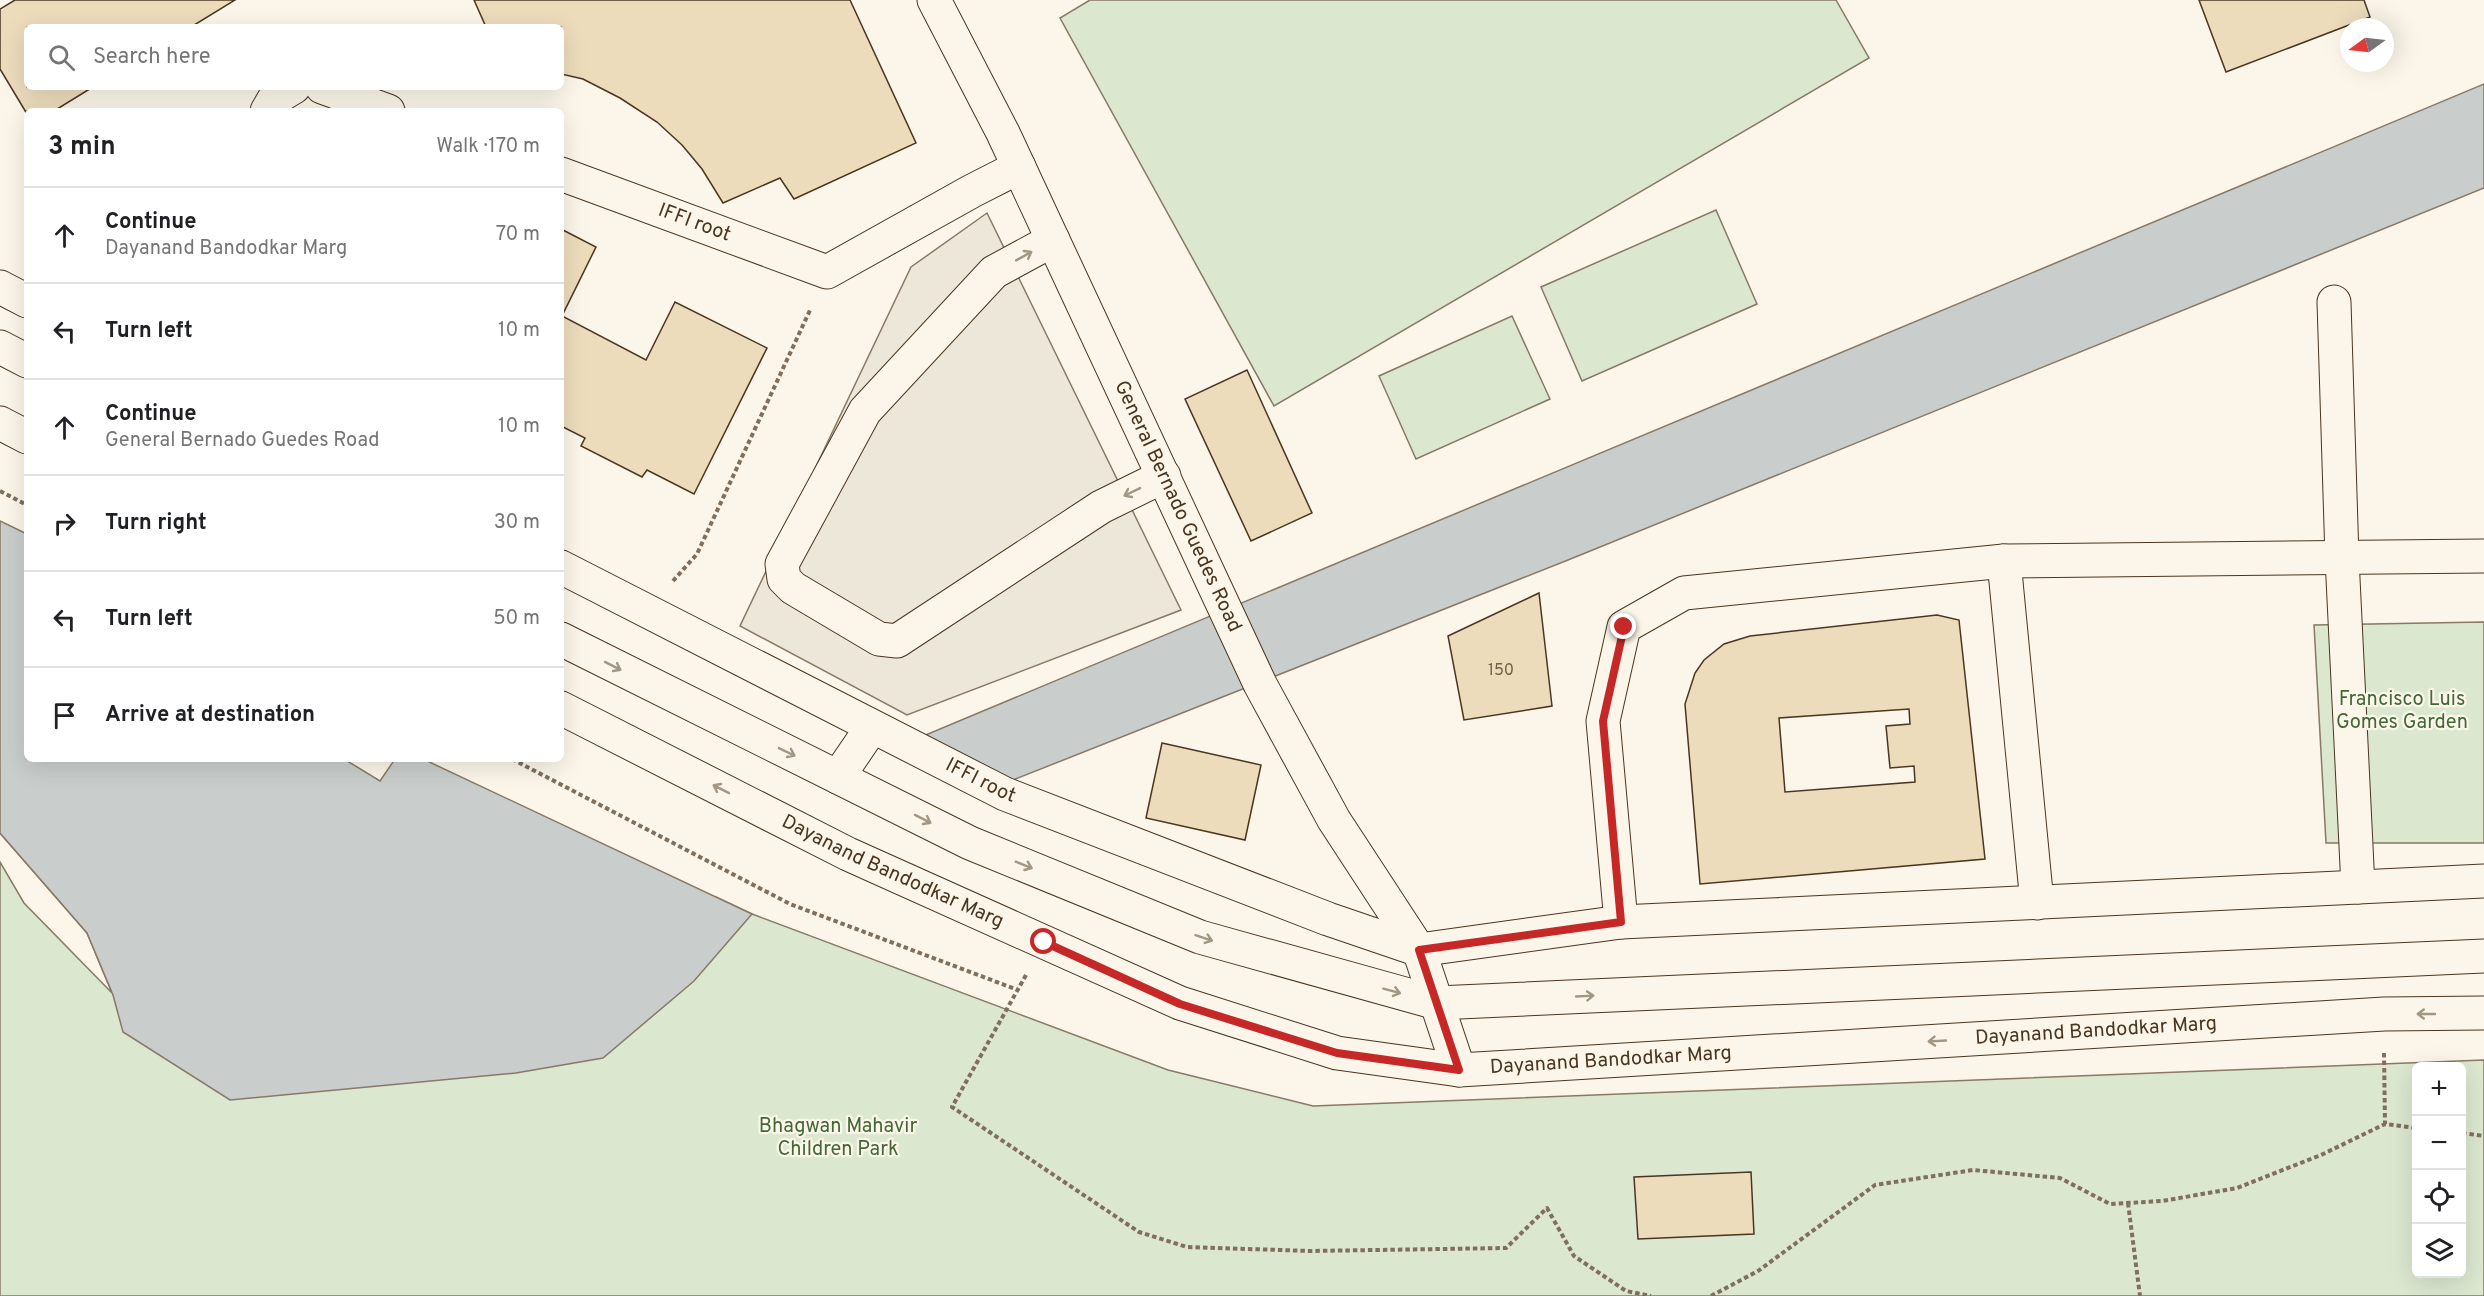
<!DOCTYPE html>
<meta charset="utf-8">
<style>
body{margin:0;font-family:Overpass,sans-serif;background:#f2f2f2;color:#202124}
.controls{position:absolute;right:18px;bottom:18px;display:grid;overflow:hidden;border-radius:9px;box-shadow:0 6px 24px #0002}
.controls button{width:54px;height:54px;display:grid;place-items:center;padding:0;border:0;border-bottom:2px solid #e0e0e0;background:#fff;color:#202124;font:30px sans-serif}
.compass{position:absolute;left:2340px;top:18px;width:54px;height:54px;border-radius:50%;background:#fff;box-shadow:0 6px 24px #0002;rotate:255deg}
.stop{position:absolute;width:18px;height:18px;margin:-14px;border:4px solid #c62828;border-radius:50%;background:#fff}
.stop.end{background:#c62828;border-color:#fff;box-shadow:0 2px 6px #0008}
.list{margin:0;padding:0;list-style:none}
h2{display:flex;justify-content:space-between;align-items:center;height:78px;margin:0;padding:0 24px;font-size:26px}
h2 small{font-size:20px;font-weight:400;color:#757577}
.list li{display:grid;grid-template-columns:39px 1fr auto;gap:18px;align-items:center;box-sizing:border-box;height:96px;padding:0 24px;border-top:2px solid #e0e0e0}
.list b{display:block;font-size:22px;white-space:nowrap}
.list p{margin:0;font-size:20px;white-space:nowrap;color:#757577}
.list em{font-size:20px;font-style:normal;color:#757577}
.icon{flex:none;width:33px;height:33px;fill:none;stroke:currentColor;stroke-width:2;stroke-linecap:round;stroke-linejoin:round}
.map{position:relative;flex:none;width:2484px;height:1296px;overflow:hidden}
.search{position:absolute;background:#fff;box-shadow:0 6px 24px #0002;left:24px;top:24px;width:540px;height:66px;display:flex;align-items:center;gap:15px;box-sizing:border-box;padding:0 21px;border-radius:9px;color:#757577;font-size:22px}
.panel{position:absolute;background:#fff;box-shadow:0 6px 24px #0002;left:24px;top:108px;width:540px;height:654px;border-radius:9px}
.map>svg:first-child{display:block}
.green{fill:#dce7d0;stroke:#887966;stroke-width:1.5;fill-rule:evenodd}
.parking{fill:#ede7d9;stroke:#887966;stroke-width:1.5}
.water{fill:#c9cecd;stroke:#887966;stroke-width:1.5}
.building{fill:#ecdcbc;stroke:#4a3520;stroke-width:1.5;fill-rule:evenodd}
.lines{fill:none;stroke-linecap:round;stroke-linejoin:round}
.minor-casing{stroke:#4a3520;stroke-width:35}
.major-casing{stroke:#4a3520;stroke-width:35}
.path{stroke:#7f6f5c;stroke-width:4;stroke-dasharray:4.5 3;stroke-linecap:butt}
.minor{stroke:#fbf6e9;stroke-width:33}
.major{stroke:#fbf6e9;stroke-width:33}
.oneway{stroke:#a29684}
.route{stroke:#c62828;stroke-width:8}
.labels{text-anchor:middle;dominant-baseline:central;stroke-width:4.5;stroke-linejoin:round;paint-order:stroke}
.number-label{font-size:16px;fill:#725f47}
.street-label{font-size:20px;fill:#4a3520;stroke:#fbf6e9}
.park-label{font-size:20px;fill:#436837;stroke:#fbf6e9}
</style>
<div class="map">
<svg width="2484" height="1296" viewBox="0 0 2484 1296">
<rect width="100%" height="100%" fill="#fbf6e9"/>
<path class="green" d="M1090,0H1836L1869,58L1274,406L1060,18Z
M1716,210L1757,304L1582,381L1541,287Z
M1512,316L1550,399L1416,459L1379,376Z
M2484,622V843H2326L2314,625Z
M0,659L27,759L716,897L752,914L1168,1070L1313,1106L2484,1060V1296H0V862L24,903L112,993L87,933L0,833ZM2416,1066H2462V1274H2416Z"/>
<path class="parking" d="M987,213L1181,610L907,715L740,626L911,267Z"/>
<path class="water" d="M2484,84V188L1568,560L1013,780L916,739Z
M0,521L27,534V759H344L380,781L395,759H423L752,914L694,981L603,1058L516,1073L230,1100L123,1032L113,995L87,933L0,833Z"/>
<path class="building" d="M15,0H235L191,27H27V87H93L54,111H27V114L0,69V9Z
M474,0H850L916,143L794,199L780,178L723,203L702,169L682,145L657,122L620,98L583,79L561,74V27H486Z
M2199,0H2364L2370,17L2226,72Z
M561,229L596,247L562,316L646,360L675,302L767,348L694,494L647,470L642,477L581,446L585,438L561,426Z
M1247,370L1312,513L1251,541L1185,399Z
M1539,593L1552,706L1464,720L1448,636Z
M1937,615L1959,620L1985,859L1700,884L1685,704L1695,673L1704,660L1724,644L1750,636ZM1909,709L1910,724L1886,726L1890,768L1914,766L1915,782L1785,792L1779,718Z
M1162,743L1261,765L1245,840L1146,818Z
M1751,1172L1754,1234L1638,1239L1634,1177Z"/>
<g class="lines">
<defs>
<g id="minor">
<path id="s1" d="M934,0L1003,133L1260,684L1334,820L1419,950L1459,1070"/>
<path d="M322,87L388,111"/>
<path d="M267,111L274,99L294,87"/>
<path id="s2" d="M561,174L827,272L972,191L1019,167"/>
<path d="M1053,240L994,272L865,411L782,564L784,579L793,588L879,639L897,641L1101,507L1164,476"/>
<path d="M0,287L27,301"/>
<path d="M2334,302L2342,558L2358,887"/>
<path d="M2004,561L2037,903"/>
<path id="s3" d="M561,567L1005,794L1328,919L1419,950L1621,922L2484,881"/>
<path d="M1621,922L1603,721L1624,627L1684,593L2004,561L2484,556"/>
</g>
<g id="major">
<path d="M0,347L27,361"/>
<path d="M0,423L27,437"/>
<path d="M561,639L970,843L1200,937L1437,1003L2484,956"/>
<path id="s4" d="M561,708L848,854L1180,1003L1337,1053L1459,1070L2384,1014L2484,1013"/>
<path d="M838,777L872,727"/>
</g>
</defs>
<use href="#minor" class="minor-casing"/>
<use href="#major" class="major-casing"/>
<path class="path" d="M0,491L27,505
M673,581L697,554L811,308
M512,759L790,904L1018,990
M1026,975L952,1107L1139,1232L1187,1247L1310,1251L1506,1248L1547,1208L1574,1256L1626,1291L1651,1296
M2384,1053L2385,1124
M2462,1133L2484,1136
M2128,1203L2140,1296
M1711,1296L1758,1271L1875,1185L1973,1170L2060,1178L2110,1204L2162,1201L2237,1188L2321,1155L2385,1124L2416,1128"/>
<use href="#minor" class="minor"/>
<use href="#major" class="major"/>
</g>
<defs><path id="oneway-shaft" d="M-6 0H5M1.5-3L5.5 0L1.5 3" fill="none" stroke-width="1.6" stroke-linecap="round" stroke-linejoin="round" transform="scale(1.5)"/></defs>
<g class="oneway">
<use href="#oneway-shaft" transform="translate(1024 256) rotate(-29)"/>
<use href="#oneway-shaft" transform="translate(1132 492) rotate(154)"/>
<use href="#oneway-shaft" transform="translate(613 666) rotate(27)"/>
<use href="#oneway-shaft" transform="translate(787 752) rotate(26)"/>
<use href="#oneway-shaft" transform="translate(721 789) rotate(-153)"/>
<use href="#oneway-shaft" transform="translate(923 819) rotate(27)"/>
<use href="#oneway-shaft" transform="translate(1024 865) rotate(22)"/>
<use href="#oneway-shaft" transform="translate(1204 938) rotate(18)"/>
<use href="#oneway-shaft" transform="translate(1392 991) rotate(15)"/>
<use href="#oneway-shaft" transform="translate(1585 996) rotate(-3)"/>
<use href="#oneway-shaft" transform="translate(2426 1014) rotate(180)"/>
<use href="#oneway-shaft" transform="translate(1937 1041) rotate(177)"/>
</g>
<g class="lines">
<path class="route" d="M1044,942L1180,1004L1337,1053L1459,1070L1419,950L1621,922L1603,721L1624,627"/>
</g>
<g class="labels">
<g class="number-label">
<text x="1501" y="671">150</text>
</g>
<g class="street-label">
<text stroke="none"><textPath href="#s2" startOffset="142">IFFI root</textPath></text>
<text stroke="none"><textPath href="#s1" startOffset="562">General Bernado Guedes Road</textPath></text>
<text stroke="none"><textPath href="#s3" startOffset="471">IFFI root</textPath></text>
<text stroke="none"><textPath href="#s4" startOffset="370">Dayanand Bandodkar Marg</textPath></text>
<text stroke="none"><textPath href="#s4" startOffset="1612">Dayanand Bandodkar Marg</textPath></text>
<text stroke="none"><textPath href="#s4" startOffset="1126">Dayanand Bandodkar Marg</textPath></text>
</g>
<g class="park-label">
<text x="2402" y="700">Francisco Luis<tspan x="2402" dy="23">Gomes Garden</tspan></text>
<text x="838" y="1127">Bhagwan Mahavir<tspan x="838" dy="23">Children Park</tspan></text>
</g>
</g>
</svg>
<div class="controls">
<button>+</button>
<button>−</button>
<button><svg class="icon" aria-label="locate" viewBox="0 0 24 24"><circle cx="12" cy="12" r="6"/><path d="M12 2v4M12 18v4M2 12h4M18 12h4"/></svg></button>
<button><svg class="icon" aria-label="layers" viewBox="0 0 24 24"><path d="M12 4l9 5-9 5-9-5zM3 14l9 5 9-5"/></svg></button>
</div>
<svg class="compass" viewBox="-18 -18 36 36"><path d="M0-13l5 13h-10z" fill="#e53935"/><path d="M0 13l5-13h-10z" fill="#757577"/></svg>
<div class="stop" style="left:1044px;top:942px"></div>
<div class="stop end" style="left:1624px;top:627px"></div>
<div class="search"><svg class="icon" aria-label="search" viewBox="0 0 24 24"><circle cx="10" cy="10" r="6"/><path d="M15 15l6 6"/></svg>Search here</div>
<section class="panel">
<h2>3 min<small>Walk · 170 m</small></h2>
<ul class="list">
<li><svg class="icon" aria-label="ahead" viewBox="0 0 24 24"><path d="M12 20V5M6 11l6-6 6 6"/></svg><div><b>Continue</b><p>Dayanand Bandodkar Marg</p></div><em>70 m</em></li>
<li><svg class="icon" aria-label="left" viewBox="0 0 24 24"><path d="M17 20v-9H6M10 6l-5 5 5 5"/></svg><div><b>Turn left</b></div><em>10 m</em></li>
<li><svg class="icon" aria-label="ahead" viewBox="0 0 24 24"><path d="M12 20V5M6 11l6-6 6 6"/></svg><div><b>Continue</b><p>General Bernado Guedes Road</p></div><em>10 m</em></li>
<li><svg class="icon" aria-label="right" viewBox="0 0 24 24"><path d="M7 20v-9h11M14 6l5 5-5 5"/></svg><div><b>Turn right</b></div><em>30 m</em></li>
<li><svg class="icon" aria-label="left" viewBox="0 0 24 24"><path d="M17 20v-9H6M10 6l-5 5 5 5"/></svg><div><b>Turn left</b></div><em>50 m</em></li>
<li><svg class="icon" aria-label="arrive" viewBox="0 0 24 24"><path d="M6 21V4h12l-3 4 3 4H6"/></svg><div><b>Arrive at destination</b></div></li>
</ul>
</section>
</div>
